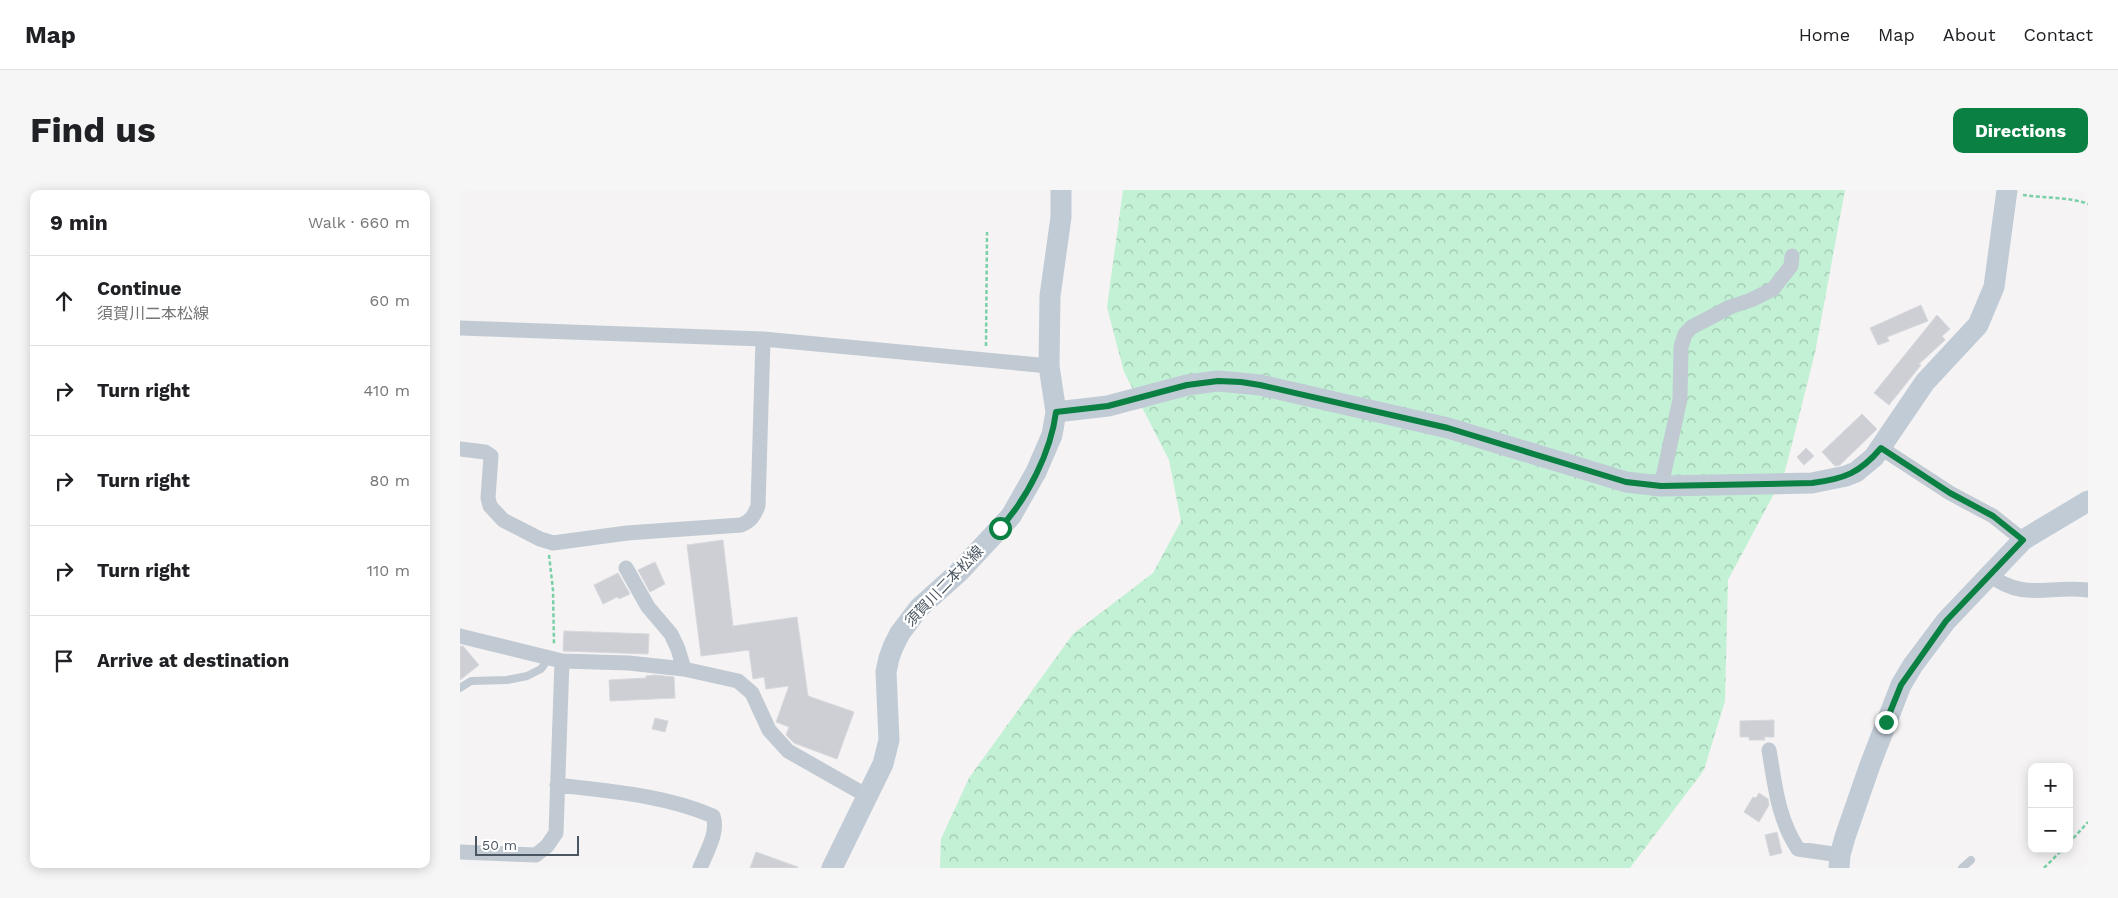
<!DOCTYPE html>
<meta charset="utf-8">
<style>
body{margin:0;font-family:"Work Sans","Noto Sans JP",sans-serif;background:#f6f6f6;color:#202124}
.controls{position:absolute;right:15px;bottom:15px;display:grid;overflow:hidden;border-radius:10px;box-shadow:0 2px 12px #0003}
.controls button{width:45px;height:45px;display:grid;place-items:center;padding:0;border:0;border-bottom:1px solid #e0e0e0;background:#fff;color:#202124;font:25px sans-serif}
.scale{position:absolute;left:15px;bottom:12px;width:104px;box-sizing:border-box;padding-left:5px;border:2px solid #4a5661;border-top:0;font-size:14px;line-height:18px;white-space:nowrap;color:#4a5661;-webkit-text-stroke:4px #fff;paint-order:stroke}
.stop{position:absolute;width:15px;height:15px;margin:-11px;border:4px solid #0b8043;border-radius:50%;background:#fff}
.stop.end{background:#0b8043;border-color:#fff;box-shadow:0 1px 5px #0008}
.list{margin:0;padding:0;list-style:none}
h2{display:flex;justify-content:space-between;align-items:center;height:65px;margin:0;padding:0 20px;font-size:21px}
h2 small{font-size:16px;font-weight:400;color:#757577}
.list li{display:grid;grid-template-columns:32px 1fr auto;gap:15px;align-items:center;box-sizing:border-box;height:90px;padding:0 20px;border-top:1px solid #e0e0e0}
.list b{display:block;font-size:19px;white-space:nowrap}
.list p{margin:0;font-size:16px;white-space:nowrap;color:#757577}
.list em{font-size:16px;font-style:normal;color:#757577}
.icon{flex:none;width:28px;height:28px;fill:none;stroke:currentColor;stroke-width:2;stroke-linecap:round;stroke-linejoin:round}
.map{position:relative;flex:none;width:1628px;height:678px;overflow:hidden;border-radius:10px}
header{display:flex;align-items:center;gap:30px;box-sizing:border-box;height:70px;padding:0 25px;background:#fff;border-bottom:1px solid #e0e0e0}
header strong{font-size:24px}
nav{display:flex;gap:28px;margin-inline-start:auto;font-size:18px}
.intro{display:flex;align-items:center;justify-content:space-between;box-sizing:border-box;height:120px;padding:0 30px}
h1{margin:0;font-size:35px}
.button{padding:12px 22px;border-radius:10px;background:#0b8043;color:#fff;font-size:18px;font-weight:700}
main{display:flex;gap:30px;padding:0 30px}
aside{flex:1;background:#fff;border-radius:10px;box-shadow:0 2px 12px #0003}
.map>svg:first-child{display:block}
.forest{fill:url(#forest-crowns)}
.building{fill:#cdcfd5;stroke:#d7d9de}
.lines{fill:none;stroke-linecap:round;stroke-linejoin:round}
.path{stroke:#7ad0a6;stroke-width:2.5;stroke-dasharray:4 2.5;stroke-linecap:butt}
.lane{stroke:#c1cad2;stroke-width:8}
.street{stroke:#c1cad2;stroke-width:15}
.secondary{stroke:#c1cbd6;stroke-width:21}
.route{stroke:#0b8043;stroke-width:6}
.labels{text-anchor:middle;dominant-baseline:central;stroke-width:4.5;stroke-linejoin:round;paint-order:stroke}
.street-label{font-size:15px;fill:#4a5661;stroke:#fff}
</style>
<header>
<strong>Map</strong>
<nav><a>Home</a><a>Map</a><a>About</a><a>Contact</a></nav>
</header>
<div class="intro"><h1>Find us</h1><a class="button">Directions</a></div>
<main>
<aside>
<h2>9 min<small>Walk · 660 m</small></h2>
<ul class="list">
<li><svg class="icon" aria-label="ahead" viewBox="0 0 24 24"><path d="M12 20V5M6 11l6-6 6 6"/></svg><div><b>Continue</b><p>須賀川二本松線</p></div><em>60 m</em></li>
<li><svg class="icon" aria-label="right" viewBox="0 0 24 24"><path d="M7 20v-9h11M14 6l5 5-5 5"/></svg><div><b>Turn right</b></div><em>410 m</em></li>
<li><svg class="icon" aria-label="right" viewBox="0 0 24 24"><path d="M7 20v-9h11M14 6l5 5-5 5"/></svg><div><b>Turn right</b></div><em>80 m</em></li>
<li><svg class="icon" aria-label="right" viewBox="0 0 24 24"><path d="M7 20v-9h11M14 6l5 5-5 5"/></svg><div><b>Turn right</b></div><em>110 m</em></li>
<li><svg class="icon" aria-label="arrive" viewBox="0 0 24 24"><path d="M6 21V4h12l-3 4 3 4H6"/></svg><div><b>Arrive at destination</b></div></li>
</ul>
</aside>
<div class="map">
<svg width="1628" height="678" viewBox="0 0 1628 678">
<defs>
<pattern id="forest-crowns" width="20" height="18" patternUnits="userSpaceOnUse" patternTransform="scale(1.25)"><rect width="20" height="18" fill="#c3f1d5"/><path d="M2 6a3 3 0 1 1 6 0M12 15a3 3 0 1 1 6 0" fill="none" stroke="#a0c6b0"/></pattern>
</defs>
<rect width="100%" height="100%" fill="#f5f3f3"/>
<path class="forest" d="M663,0H1385L1355,163L1324,285L1268,390L1265,511L1244,580L1170,678H480L481,649L509,588L613,444L693,383L721,331L709,270L664,182L647,117Z"/>
<path class="building" d="M1461,115L1468,131L1427,147L1429,151L1418,155L1410,138Z
M1477,125L1490,139L1482,146L1485,150L1459,174L1461,175L1429,215L1414,203Z
M1402,224L1417,239L1380,275L1375,276L1362,262Z
M1346,258L1354,266L1344,275L1337,267Z
M263,350L273,436L337,427L348,506L394,522L377,569L334,553L326,545L329,537L316,532L329,496L306,499L304,487L293,489L289,460L241,466L227,355Z
M195,372L205,394L190,402L178,380Z
M158,383L170,404L159,409L157,407L143,414L134,395Z
M104,441L189,444L188,464L103,461Z
M0,456H3L19,475L0,490Z
M195,485L214,487L215,508L150,511L149,490L186,488V486Z
M195,528L208,531L205,542L192,539Z
M1314,530V547H1304L1305,550H1289V547H1280V531Z
M1299,603L1308,609L1309,615L1299,632L1284,622L1293,607L1296,608Z
M1317,642L1322,663L1310,666L1305,645Z
M296,662L338,677L337,678H290Z"/>
<g class="lines">
<path class="path" d="M1563,5C1583,8 1611,7 1628,14
M526,156L527,42
M89,365L93,400L94,454
M1609,653L1628,632
M1584,678L1603,659"/>
<path class="lane" d="M0,498L11,491L47,490L67,486L81,479L89,468
M1502,678L1511,670"/>
<path class="street" d="M0,138L303,149L589,176
M1421,258L1490,303L1533,326L1563,350
M0,259L25,262L31,266L28,308L30,316L43,330L80,349L93,353L167,343L281,335C291,331 294,326 298,316L303,149
M1201,296L1220,209L1221,157L1225,144L1232,137L1270,117L1291,110L1313,99L1331,76L1332,66
M166,378L188,417L211,444L218,459L224,479
M1528,384C1565,412 1587,395 1628,400
M0,446L102,471L169,473L224,479L278,491L292,503L309,540L328,561L409,607
M1309,560C1315,595 1318,629 1338,659L1380,665
M97,595C149,601 205,605 253,626C259,642 246,663 240,678
M0,662L76,665L87,656L96,643L102,471"/>
<path class="secondary" d="M596,222L648,216L727,195L758,191L800,195L988,238L1166,292L1201,296L1352,293L1386,286L1396,282L1414,267L1465,192L1518,135L1534,97L1547,0
M372,678L423,574L429,550L426,482L429,468L433,457L440,443L459,418L499,382L551,326L576,282L592,245L596,222L589,176L590,106L601,27V0
M1379,678L1380,665L1385,647L1410,575L1441,495L1453,475L1486,431L1563,350L1628,311"/>
</g>
<g class="lines">
<path class="route" d="M540,338C567,309 591,262 596,222L648,216L727,195L758,191L781,192L800,195L988,238L1166,292L1201,296L1352,293C1384,289 1400,283 1421,258L1490,303L1533,326L1563,350L1486,431L1441,495L1426,532"/>
</g>
<g class="labels">
<g class="street-label">
<text transform="translate(484 396) rotate(-46)">須賀川二本松線</text>
</g>
</g>
</svg>
<div class="controls">
<button>+</button>
<button>−</button>
</div>
<div class="scale">50 m</div>
<div class="stop" style="left:540px;top:338px"></div>
<div class="stop end" style="left:1426px;top:532px"></div>
</div>
</main>
